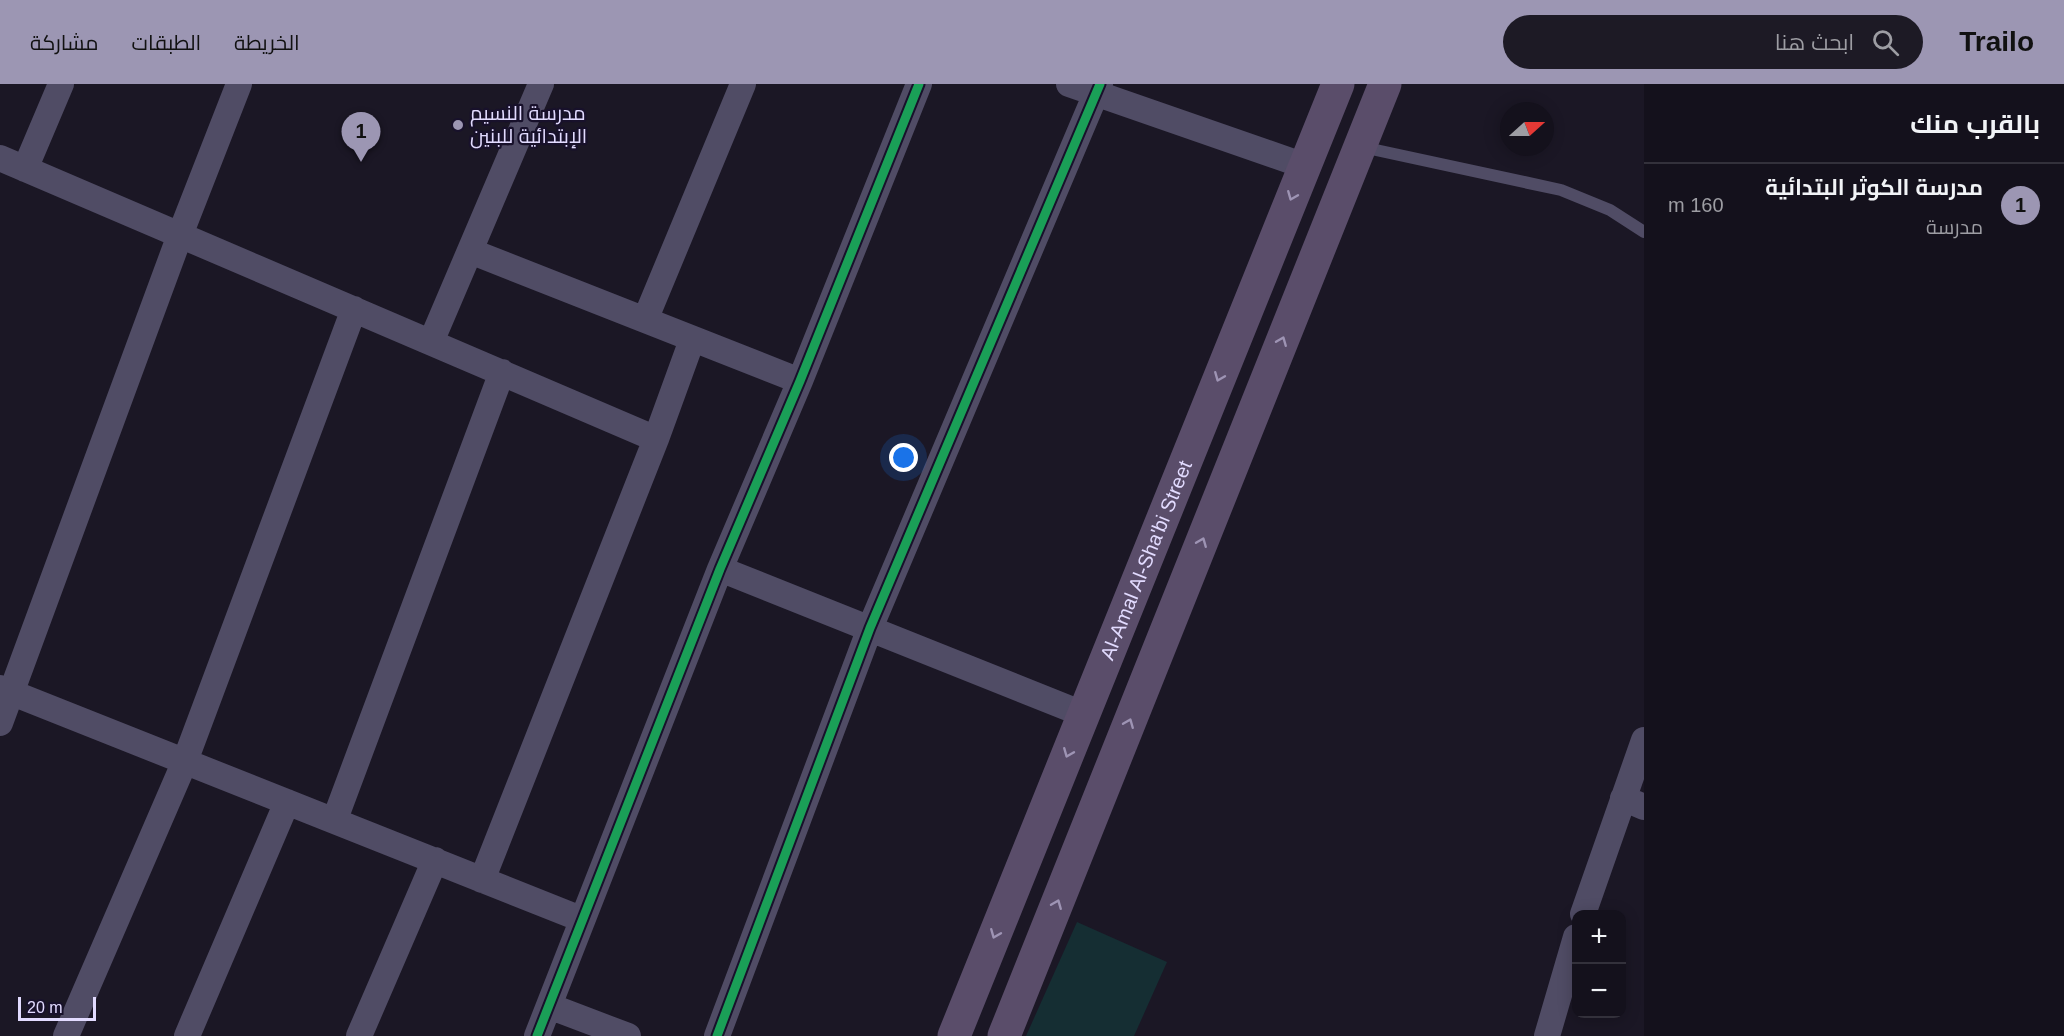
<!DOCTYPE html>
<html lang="ar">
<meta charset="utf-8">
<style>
body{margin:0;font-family:Helvetica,Cairo,sans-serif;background:#1d1a25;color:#f1f3f6;direction:rtl}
.controls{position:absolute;right:18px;bottom:18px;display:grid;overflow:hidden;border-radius:12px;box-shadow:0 3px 15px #0003}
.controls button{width:54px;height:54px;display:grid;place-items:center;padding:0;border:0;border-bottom:2px solid #33313b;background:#14111c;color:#f1f3f6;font:30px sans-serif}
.compass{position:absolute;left:1500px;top:18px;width:54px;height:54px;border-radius:50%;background:#14111c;box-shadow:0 3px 15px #0003;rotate:69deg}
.scale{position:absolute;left:18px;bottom:15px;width:78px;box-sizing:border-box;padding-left:6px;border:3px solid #e2dbff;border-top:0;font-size:16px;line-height:21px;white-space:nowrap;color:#e2dbff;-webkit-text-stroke:4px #18112b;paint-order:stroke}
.you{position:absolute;left:904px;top:374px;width:21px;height:21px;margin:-15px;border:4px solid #fff;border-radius:50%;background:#1a73e8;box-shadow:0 0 0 9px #1a73e833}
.badge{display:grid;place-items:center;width:39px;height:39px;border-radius:50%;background:#9c96b3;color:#111;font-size:20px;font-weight:700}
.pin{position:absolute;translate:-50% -50px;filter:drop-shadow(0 2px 3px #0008)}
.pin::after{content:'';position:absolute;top:32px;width:21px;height:18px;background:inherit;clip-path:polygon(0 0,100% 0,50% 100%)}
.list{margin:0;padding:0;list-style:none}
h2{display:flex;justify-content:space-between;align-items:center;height:78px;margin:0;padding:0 24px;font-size:26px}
h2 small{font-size:20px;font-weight:400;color:#9d9da3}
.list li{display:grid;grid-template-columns:39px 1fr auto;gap:18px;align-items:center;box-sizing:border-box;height:84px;padding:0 24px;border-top:2px solid #33313b}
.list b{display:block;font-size:22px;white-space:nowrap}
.list p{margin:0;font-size:20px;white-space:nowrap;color:#9d9da3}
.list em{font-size:20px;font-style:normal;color:#9d9da3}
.icon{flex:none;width:33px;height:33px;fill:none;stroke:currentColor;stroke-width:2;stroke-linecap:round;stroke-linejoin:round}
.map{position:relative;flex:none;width:1644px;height:952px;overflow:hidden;direction:ltr}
header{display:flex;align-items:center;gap:36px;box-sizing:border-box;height:84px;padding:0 30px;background:#9c96b3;color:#111}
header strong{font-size:28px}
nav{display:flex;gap:33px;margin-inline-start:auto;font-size:21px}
.search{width:420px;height:54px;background:#1d1a25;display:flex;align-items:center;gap:15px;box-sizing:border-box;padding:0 21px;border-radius:33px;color:#9d9da3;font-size:22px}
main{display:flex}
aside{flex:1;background:#14111c}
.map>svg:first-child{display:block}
.green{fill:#152e33}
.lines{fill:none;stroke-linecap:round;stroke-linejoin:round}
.service{stroke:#504c65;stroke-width:12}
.minor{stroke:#504c65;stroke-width:26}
.primary{stroke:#5a4d6a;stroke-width:33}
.cycleway-casing{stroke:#18112b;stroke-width:13}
.cycleway{stroke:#1a9f57;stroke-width:9}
.oneway{stroke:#9e94b4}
.poi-dot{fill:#9c96b3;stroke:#18112b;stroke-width:2}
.labels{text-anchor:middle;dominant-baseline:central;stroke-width:4.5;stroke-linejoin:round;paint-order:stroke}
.poi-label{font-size:20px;fill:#e2dbff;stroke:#18112b;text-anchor:start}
.street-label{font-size:20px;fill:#e2dbff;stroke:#18112b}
</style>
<header>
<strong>Trailo</strong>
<div class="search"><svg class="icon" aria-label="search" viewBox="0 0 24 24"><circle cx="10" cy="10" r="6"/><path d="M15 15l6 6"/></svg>ابحث هنا</div>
<nav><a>الخريطة</a><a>الطبقات</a><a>مشاركة</a></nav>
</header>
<main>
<aside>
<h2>بالقرب منك<small></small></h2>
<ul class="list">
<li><span class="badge">1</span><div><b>مدرسة الكوثر البتدائية</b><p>مدرسة</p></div><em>160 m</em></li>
</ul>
</aside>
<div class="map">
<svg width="1644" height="952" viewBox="0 0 1644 952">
<rect width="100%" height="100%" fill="#1b1725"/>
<path class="green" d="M1077,838L1167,878L1134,952H1026Z"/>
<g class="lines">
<path class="service" d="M1362,63L1561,106L1610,126L1644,148"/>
<path class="minor" d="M1069,0L1305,82
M0,74L656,355
M25,85L61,0
M470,167L800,297
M645,236L743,0
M431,258L541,0
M720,485L1083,630
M0,604L581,835
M0,639L180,151L239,0
M1623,714L1644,723
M335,735L502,288
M482,796L656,355L692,256
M1583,830L1644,656
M549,922L628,952
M66,952L185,677L354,225
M187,952L287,718
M359,952L435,776
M537,952L720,485L800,297L919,0
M717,952L870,544L1100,0
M1547,952L1576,853"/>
<g class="primary">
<path id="s1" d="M954,952L1338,0"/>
<path d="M1004,952L1385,0"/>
</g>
<defs>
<path id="cycleway" d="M537,952L720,485L800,297L919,0
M717,952L870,544L1100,0"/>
</defs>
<use href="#cycleway" class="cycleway-casing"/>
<use href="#cycleway" class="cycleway"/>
</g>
<defs><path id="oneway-chevron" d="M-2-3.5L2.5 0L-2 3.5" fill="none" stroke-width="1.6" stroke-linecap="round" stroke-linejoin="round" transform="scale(1.5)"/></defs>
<g class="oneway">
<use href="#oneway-chevron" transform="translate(1292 112) rotate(112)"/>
<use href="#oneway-chevron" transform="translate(1282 257) rotate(-68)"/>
<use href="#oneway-chevron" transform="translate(1219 293) rotate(112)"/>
<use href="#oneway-chevron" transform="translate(1202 458) rotate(-68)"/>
<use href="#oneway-chevron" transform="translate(1129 639) rotate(-68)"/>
<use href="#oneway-chevron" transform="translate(1068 669) rotate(112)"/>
<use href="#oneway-chevron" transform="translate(1057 820) rotate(-68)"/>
<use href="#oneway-chevron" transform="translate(995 850) rotate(112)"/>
</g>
<circle class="poi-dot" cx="458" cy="41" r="6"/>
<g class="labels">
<g class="poi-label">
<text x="470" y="29">مدرسة النسيم<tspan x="470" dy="23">الإبتدائية للبنين</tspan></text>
</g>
<g class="street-label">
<text stroke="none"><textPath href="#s1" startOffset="513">Al-Amal Al-Sha'bi Street</textPath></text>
</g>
</g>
</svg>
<div class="controls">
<button>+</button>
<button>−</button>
</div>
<svg class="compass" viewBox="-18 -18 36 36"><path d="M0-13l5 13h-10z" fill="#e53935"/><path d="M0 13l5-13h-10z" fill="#9d9da3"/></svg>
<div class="scale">20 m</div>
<div class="you"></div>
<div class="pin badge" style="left:361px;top:78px">1</div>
</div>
</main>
